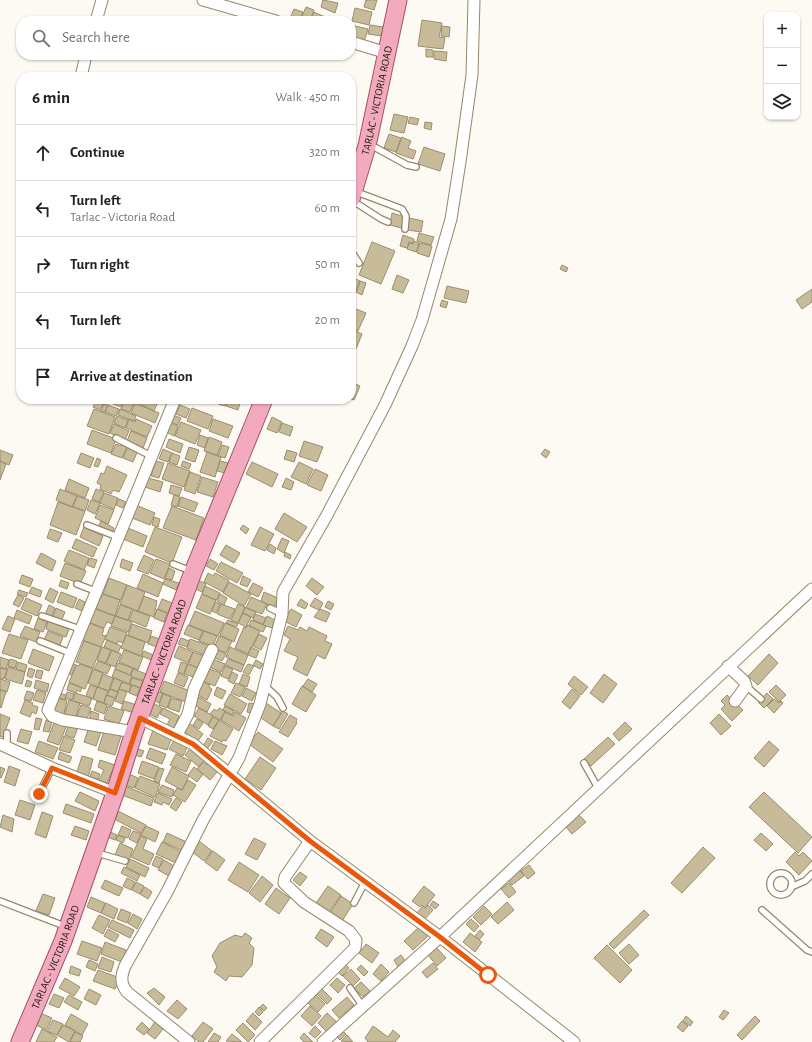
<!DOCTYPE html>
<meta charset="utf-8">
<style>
body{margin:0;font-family:"Alegreya Sans",sans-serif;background:#f6f6f6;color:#222}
.controls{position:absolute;right:12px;top:12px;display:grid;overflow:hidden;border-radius:8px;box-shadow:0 1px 3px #0004}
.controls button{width:36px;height:36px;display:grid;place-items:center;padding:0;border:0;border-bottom:1px solid #e0e0e0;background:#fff;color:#222;font:20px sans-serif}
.stop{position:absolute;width:12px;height:12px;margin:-9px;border:3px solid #ea580c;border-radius:50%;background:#fff}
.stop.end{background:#ea580c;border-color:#fff;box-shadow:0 1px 4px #0008}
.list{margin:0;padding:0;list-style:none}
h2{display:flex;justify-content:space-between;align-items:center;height:52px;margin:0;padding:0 16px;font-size:17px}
h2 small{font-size:13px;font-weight:400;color:#767676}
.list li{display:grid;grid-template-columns:26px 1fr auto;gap:12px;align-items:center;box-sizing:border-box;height:56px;padding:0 16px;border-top:1px solid #e0e0e0}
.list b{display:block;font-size:15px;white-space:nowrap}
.list p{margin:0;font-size:13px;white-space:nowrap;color:#767676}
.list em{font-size:13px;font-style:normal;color:#767676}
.icon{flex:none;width:22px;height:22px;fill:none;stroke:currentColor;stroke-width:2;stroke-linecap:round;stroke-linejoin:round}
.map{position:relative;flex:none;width:812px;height:1042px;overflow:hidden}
.search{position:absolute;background:#fff;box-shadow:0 1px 3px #0004;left:16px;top:16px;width:340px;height:44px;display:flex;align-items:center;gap:10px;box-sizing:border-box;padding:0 14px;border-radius:16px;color:#767676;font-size:15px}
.panel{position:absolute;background:#fff;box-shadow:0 1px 3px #0004;left:16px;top:72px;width:340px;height:332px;border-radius:16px}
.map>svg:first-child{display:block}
.building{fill:#c8bb9a;stroke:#9b8e6f}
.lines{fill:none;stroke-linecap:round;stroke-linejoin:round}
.service-casing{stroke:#948868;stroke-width:8}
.minor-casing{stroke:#948868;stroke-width:13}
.primary-casing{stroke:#a35265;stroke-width:19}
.service{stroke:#fff;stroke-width:5.5}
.minor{stroke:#fff;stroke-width:11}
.primary{stroke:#f3aabf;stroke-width:17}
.route{stroke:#ea580c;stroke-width:5}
.labels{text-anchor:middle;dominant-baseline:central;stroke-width:4;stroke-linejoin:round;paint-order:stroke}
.street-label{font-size:11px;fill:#1c180b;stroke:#fff}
</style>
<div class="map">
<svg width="812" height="1042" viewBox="0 0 812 1042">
<rect width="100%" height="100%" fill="#fdfaf3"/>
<path class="building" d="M323,0L338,3L335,13L321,7Z
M366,0H377L374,10L364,7Z
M306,7L314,10L310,21H300Z
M355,8L372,12L369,25L352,21Z
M294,9L303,12L300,20L291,16Z
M314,12L325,17L323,21H310Z
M422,20L442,23L439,37L445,38L443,49L418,46Z
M351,25L368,29L364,42L351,39Z
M370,25L383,27L382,36L368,34Z
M442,26L450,27L449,37L441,36Z
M426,49L433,50V57H426Z
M434,51L447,52L446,61L434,59Z
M394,114L408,117L404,133L390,130Z
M410,117L419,119L417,125L408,123Z
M425,122L432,123L431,130L424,128Z
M389,134L401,138L396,152L384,148Z
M402,137L411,141L408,148L416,151L413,159L396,153Z
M424,147L445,154L440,171L418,164Z
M392,213L405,217L401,228L390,225Z
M409,218L423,221L421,232L408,230Z
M419,233L434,237L431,245L417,241Z
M403,235L414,239L413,243L409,242L407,248L400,246Z
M414,241L419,243L416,252L407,249L409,243L413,244Z
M372,242L395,251L381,284L359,275Z
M420,243L432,246L429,257L417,253Z
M562,265L568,268L566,272L560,269Z
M397,275L409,280L403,293L392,289Z
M351,277L360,281L356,292L351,290Z
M360,281L366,283L362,295L356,292Z
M447,286L469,291L466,303L444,298Z
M812,289V302L802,309L796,300Z
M442,300L448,302L446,308L440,306Z
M351,307L366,313L358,331L351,328Z
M351,329L362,334L356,349L351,347Z
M351,382L360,386L354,400L351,399Z
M106,399H124L121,407L105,401Z
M130,399H143L141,404Z
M144,399H159L154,411L141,405Z
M220,399H228L225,406L218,404Z
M228,399L241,400L238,410L226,406Z
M125,400L134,403L130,412L121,409Z
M96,401L103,404L100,410L93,407Z
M135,403L159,413L155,423L131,413Z
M104,404L108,405L105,412L101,411Z
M108,405L119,409L116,416L105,412Z
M180,405L190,409L186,418L176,414Z
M192,408L213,416L208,429L187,421Z
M94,409L115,417L109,434L87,426Z
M120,409L136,416L134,421L118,415Z
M173,415L181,418L178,425L170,422Z
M117,416L128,420L125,428L114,423Z
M272,417L282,422L277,433L267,429Z
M129,419L135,422L136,419L152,426L147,437L126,428Z
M213,419L233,426L228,438L209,431Z
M181,422L201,430L195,444L175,436Z
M170,423L178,426L174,436L166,432Z
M282,423L293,427L290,436L279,432Z
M114,424L129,431L125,440L110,433Z
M92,430L116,439L111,453L87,444Z
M131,431L147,438L143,448L127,441Z
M200,435L208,438L205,448L197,445Z
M209,437L222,442L217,455L204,451Z
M169,439L183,444L180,453L166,447Z
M304,441L323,447L317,462L299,456Z
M122,443L128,445L122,458L111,454L116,444L121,446Z
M222,445L229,447L225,458L218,456Z
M128,446L138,450L133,462L123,458Z
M189,447L199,450L195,462L185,459Z
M163,449L172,453L168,462L159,459Z
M545,449L550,452L546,458L541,454Z
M0,450L13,455L9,465L0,461Z
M287,450L297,453L294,462L284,459Z
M207,452L221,457L215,477L200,472Z
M81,453L94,458L90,468L77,463Z
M172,453L180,456L177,465L169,462Z
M97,458L101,460L98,467L94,466Z
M0,461L6,464L0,480Z
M156,461L164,463L159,478L151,476Z
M183,461L191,464L189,469L181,466Z
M220,461L228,463L225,473L217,471Z
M252,462L278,474L272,487L246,474Z
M299,462L313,469L306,484L291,477Z
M168,463L190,471L184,487L162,479Z
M107,466L127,475L119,492L113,490L111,494L100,489L101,485L97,483L101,473L104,474Z
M315,469L328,475L321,491L307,485Z
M190,472L201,476L195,494L184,490Z
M202,477L218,482L213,497L197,492Z
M148,478L163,482L160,492L145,487Z
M286,478L294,482L291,490L282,487Z
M69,479L89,488L85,498L65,490Z
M171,485L182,488L179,496L169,493Z
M60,489L77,496L72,507L56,500Z
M96,489L104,492L99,502L92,499Z
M104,493L118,498L114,509L100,503Z
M174,495L180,497L177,507L171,505Z
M77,496L89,500L85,511L73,507Z
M181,497L198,503L194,512L178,506Z
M119,499L126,502L123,508L116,505Z
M91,500L100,503L95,514L87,510Z
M58,502L85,511L76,535L50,525Z
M100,505L114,510L108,524L95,518Z
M136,505L155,513L150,525L132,518Z
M172,506L204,518L196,540L163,528Z
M284,513L307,527L297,542L275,529Z
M154,517L160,519L158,527L152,525Z
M101,521L114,528L112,533L98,527Z
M243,525L249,529L246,534L240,529Z
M84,527L103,536L99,546L80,537Z
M155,527L182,537L172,563L145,552Z
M260,527L274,534L265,551L251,545Z
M128,528L147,536L143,547L123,539Z
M50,529L62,533L58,542L47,538Z
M282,538L289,541L284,553L277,549Z
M76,539L97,548L93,557L72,548Z
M270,544L276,548L274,554L267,550Z
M226,545L240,553L234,563L220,555Z
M69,550L89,558L84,570L64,561Z
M285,552L291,555L290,559L284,556Z
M41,553L56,561L52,571L36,563Z
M144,555L154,560L148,574L137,570Z
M90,558L97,560L94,568L87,565Z
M122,559L133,563L130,571L120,567Z
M156,559L170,564L164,579L150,573Z
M210,559L218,564L214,570L206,566Z
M221,562L243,573L237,583L216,571Z
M65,563L86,571L80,584L60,576Z
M169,568L175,571L172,580L165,578Z
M208,573L213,576L215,573L229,580L223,592L204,582Z
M143,574L163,583L158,597L137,588Z
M22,575L33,579L30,587L19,583Z
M243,576L251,580L247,587L240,584Z
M109,578L127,585L121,600L103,594Z
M312,578L324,587L317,595L306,586Z
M165,579L179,583L176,590L163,584Z
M61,580L69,583L67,589L59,586Z
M198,580L206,584L202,592L194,588Z
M229,582L251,594L244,606L223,593Z
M253,583L263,588L258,597L248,592Z
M127,585L145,592L138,611L120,604Z
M205,586L220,593L216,600L202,594Z
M32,587L42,591L40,597L29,593Z
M50,588L58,592L53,603L45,599Z
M19,590L28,593L26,597L17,594Z
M61,592L77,598L73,608L57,602Z
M264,592L278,598L274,608L261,601Z
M103,594L120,600L115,616L93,608L97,597L101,598Z
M202,594L216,600L210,614L196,608Z
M220,594L227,598L224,605L217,601Z
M18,595L24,598L19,607L13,604Z
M144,596L157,601L154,617L138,611Z
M251,597L267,604L262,614L246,608Z
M26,598L42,605L37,616L21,609Z
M315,598L323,603L319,610L310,606Z
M79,599L85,602L82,611L75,608Z
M162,599L172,603L168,613L158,609Z
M301,599L308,604L305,609L297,605Z
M328,601L334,604L331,610L325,607Z
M215,602L220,604L216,613L212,611Z
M221,604L235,609L230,619L217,614Z
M238,604L245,607L238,623L231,620Z
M49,605L55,608L51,617L45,615Z
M120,605L132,609L128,620L116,616Z
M245,607L256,612L253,618L243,613Z
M56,608L65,612L61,622L52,618Z
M94,608L115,616L112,624L107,622L104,628L88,622Z
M157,609L167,613L164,622L154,618Z
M291,609L302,615L296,627L284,621Z
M320,609L330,613L326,622L314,617Z
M17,610L32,616L29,624L14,618Z
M133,610L150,616L146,627L129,620Z
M195,611L224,623L218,636L189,625Z
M243,613L251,617L246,627L238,623Z
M255,614L266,618L263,624L253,620Z
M8,616L15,619L10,632L2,629Z
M115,616L132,622L128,632L111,626Z
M267,616L275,620L272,628L263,625Z
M38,618L47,622L43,632L34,629Z
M228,620L238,624L236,627L226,623Z
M251,620L266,626L263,632L249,626Z
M48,621L69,629L66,637L46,629Z
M87,622L104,629L102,635L106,636L101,647L82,640Z
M225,623L239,629L234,642L220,635Z
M132,624L152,631L148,643L128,635Z
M188,625L203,631L199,640L184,634Z
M248,625L260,631L248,654L235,648L244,627L246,628Z
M25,626L40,632L36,642L20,636Z
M288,626L298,630L300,627L307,631L309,627L327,636L325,641L332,644L325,659L317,655L307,676L293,669L298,657L284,651L290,639L284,635Z
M110,627L127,633L123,643L118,641L117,644L105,639Z
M48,631L63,637L60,645L44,640Z
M204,631L217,636L213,646L199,641Z
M9,634L28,640L21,659L2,653Z
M259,634L267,638L261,650L253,646Z
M126,635L145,642L141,656L121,648Z
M151,636L160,639L157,647L148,644Z
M219,636L232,641L226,653L214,648Z
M181,638L189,641L187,647L178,644Z
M190,639L210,646L207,656L187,648Z
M107,640L121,646L118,653L104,647Z
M84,641L101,647L93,668L76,662Z
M179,646L193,652L188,663L174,657Z
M102,647L111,650L106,663L97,660Z
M230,647L248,655L244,665L226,657Z
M251,647L259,651L256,658L248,655Z
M33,649L54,657L49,671L28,663Z
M216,649L226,654L222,661L213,657Z
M112,650L121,654L115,667L106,663Z
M124,650L143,657L138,670L119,662Z
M144,651L153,655L151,660L142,656Z
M193,652L207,657L202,669L188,664Z
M769,654L778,663L758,685L748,676Z
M0,657L9,660L6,669L0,667Z
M210,658L225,664L221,672L207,666Z
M10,659L17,661L15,668L8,666Z
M228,659L244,665L241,672L225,665Z
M256,660L263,664L260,669L253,665Z
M98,661L111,666L107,674L94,669Z
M18,662L27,665L25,672L16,669Z
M181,662L187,664L184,674L178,672Z
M71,663L76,665L72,675L67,673Z
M118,663L133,668L130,675L115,669Z
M80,664L93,669L85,689L69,682L76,665L79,666Z
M188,664L200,669L196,678L184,674Z
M248,664L254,666L249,675L243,672Z
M225,666L233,669L228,679L221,676Z
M8,667L25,672L22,684L5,679Z
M0,668L7,670L4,679L0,678Z
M29,668L35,670L32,678L27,676Z
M206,668L221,673L215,686L200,680Z
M93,669L103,673L98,687L88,683Z
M115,669L132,676L129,684L112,677Z
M133,669L149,675L146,681L132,677L131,675Z
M37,670L43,671L41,679L35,677Z
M232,672L238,675L234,684L228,681Z
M178,673L188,677L184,687L174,683Z
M103,674L113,678L109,691L98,687Z
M243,674L250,677L247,687L239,684Z
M604,674L617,684L603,703L590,693Z
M574,676L588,687L581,695L568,684Z
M114,678L122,681L118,692L110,689Z
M132,678L143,681L140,688L130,684Z
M0,679L10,682L7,692L0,689Z
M308,679L317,684L312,692L303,686Z
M27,680L32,682L30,687L25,686Z
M36,680L49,684L47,692L34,688Z
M200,680L210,685L209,687L212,689L207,700L198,695Z
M164,681L190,691L186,702L160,692Z
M122,682L131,685L129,692L119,689Z
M69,683L82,688L80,692L77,690L76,693L67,690Z
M236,683L245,687L240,697L231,693Z
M90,685L97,687L93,699L86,696Z
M132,685L140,688L137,696L129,693Z
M776,685L786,695L779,702L769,692Z
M302,686L316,695L306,712L292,704Z
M97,687L108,691L104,703L93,699Z
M217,687L226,691L222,699L214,695Z
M246,688L256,693L252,701L242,696Z
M110,689L118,692L115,698L107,695Z
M119,689L127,692L122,704L115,701Z
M572,689L580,696L570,709L562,702Z
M0,690L6,692L1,708L0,707Z
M37,690L46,693L43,703L33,700Z
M27,691L34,693L31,701L24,699Z
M67,692L74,694L72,700L65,698Z
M158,692L163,693L159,703L155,701Z
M58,693L66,695L65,700L57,698Z
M75,693L92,698L89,706L73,701Z
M767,693L773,699L764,708L758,702Z
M163,694L171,697L167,708L159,705Z
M230,694L247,704L241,714L224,705Z
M106,695L115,698L112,706L104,703Z
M727,695L743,710L732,721L721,709L725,705L721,701Z
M55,697L67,700L64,714L52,711Z
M199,697L211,704L207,712L194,705Z
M171,698L182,701L179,712L168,708Z
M774,699L779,703L781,701L783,703L774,713L767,706Z
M25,700L33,703L32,705L38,707L36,714L32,712L30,717L20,713Z
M69,700L80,703L75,719L64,716Z
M97,701L107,705L104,714L94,710Z
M124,701L137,705L134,713L121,709Z
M153,703L162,708L157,718L148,713Z
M249,703L256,704L254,714L247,712Z
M266,703L281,713L273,726L258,716Z
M81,705L91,708L87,719L77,716Z
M108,706L124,711L119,724L104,719Z
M225,706L234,711L232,715L223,710Z
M163,708L179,716L174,728L167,725L170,719L160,714Z
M199,708L213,716L208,725L194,716Z
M219,708L225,711L220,720L210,714L214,709L217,711Z
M91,711L99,714L97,723L89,721Z
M283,711L288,714L279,729L273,726Z
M225,712L233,716L235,712L246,718L239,731L221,720Z
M0,714L10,718L3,737L0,736Z
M719,714L731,726L721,735L710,723Z
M290,715L297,719L296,722L297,723L288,737L279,732Z
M213,717L219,720L213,729L208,726Z
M36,718L42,719L39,730L34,729Z
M197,719L203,723L199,729L193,725Z
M46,720L52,722L49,732L43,731Z
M219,720L233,729L226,741L223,740L222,742L210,736Z
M625,722L632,729L619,741L613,734Z
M54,723L66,727L59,745L47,741Z
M189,723L203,734L197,742L183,731Z
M69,724L78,727L74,738L65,735Z
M89,727L101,732L96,746L84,742Z
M21,729L32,732L28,744L17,741Z
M153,730L172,737L167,750L148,744Z
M104,731L121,736L115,755L98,750Z
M258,732L283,749L273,762L249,744Z
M64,736L75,740L70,753L59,750Z
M176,737L189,744L183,756L169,749Z
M608,737L615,744L591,766L584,759Z
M208,738L213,741L207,749L203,746Z
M39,741L58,748L53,759L35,752Z
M215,741L227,746L222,755L211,749Z
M769,741L779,750L764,767L754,758Z
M192,746L206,758L199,767L185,755Z
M150,748L166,754L162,764L146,758Z
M138,749L144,751L141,757L135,755Z
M60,752L72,757L69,763L58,759Z
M176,754L191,761L186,772L170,765Z
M82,756L93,759L88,778L76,775Z
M260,757L276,768L261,790L245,779Z
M100,760L115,765L107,783L99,780L104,770L98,767Z
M142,761L159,767L154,779L138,773Z
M203,762L207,765L209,763L218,771L210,780L197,769Z
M9,766L20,770L15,786L4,782Z
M0,767L5,769L1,778L0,777Z
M172,767L189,776L182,790L165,781Z
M194,767L203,774L197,782L188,775Z
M159,768L164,769L159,783L154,781Z
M92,771L100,774L98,779L90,777Z
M129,774L138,778L134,788L125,785Z
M140,776L160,784L155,797L135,788Z
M188,780L196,785L185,802L173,795L177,788L182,790Z
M162,785L174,790L172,797L158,792Z
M125,786L154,798L151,806L122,795Z
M80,792L99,801L95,811L75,801Z
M764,792L812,837L798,853L749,807Z
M158,793L172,799L169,805L163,802L162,805L154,802Z
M176,798L182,802L176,811L170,807Z
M20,800L35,805L30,820L15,815Z
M66,804L94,814L91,823L63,813Z
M118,811L146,825L141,833L114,819Z
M42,812L53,816L46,838L35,834Z
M3,815L14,819L12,832L0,827Z
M579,815L586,822L572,834L566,827Z
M75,826L89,831L86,840L71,835Z
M122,826L131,830L128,838L118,835Z
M146,826L159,832L155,842L141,835Z
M108,831L117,835L115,840L105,836Z
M133,831L141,834L137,843L129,839Z
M167,833L189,843L186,850L182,848L181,850L163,842Z
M761,833L773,844L766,851L754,840Z
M118,835L125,838L123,843L116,840Z
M141,836L147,839L143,849L154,854L149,865L131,857Z
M254,838L266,844L257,860L245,854Z
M199,841L212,851L204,861L191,851Z
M162,842L181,852L176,863L156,854Z
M120,843L133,849L129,860L115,855Z
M703,847L715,858L682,893L671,883Z
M213,851L225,860L217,871L205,862Z
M795,852L799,856L803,852L812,861L799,875L786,862Z
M156,856L163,859L159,868L152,865Z
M130,859L149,868L145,877L126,867Z
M164,860L174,866L169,876L158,870Z
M239,862L259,875L248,892L228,880Z
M529,865L535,873L528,879L521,871Z
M124,867L140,875L137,881L121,873Z
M519,869L524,876L512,885L507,878Z
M300,872L307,877L300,886L293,880Z
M262,876L273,885L260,902L249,893Z
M127,878L135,882L131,890L123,886Z
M105,880L123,888L119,896L101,888Z
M136,882L144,886L140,894L132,890Z
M509,883L516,892L509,898L501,889Z
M328,886L341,895L329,912L316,903Z
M424,886L435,895L425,908L422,905L420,907L412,901Z
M145,887L152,892L148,899L140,894Z
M276,888L290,898L279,914L265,904Z
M43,894L55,898L49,915L36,911Z
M341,896L353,904L342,921L330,913Z
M91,897L105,903L101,913L87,907Z
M433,901L439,905L435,909L430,905Z
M507,902L514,910L498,924L491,917Z
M106,903L118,909L114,919L101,913Z
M428,905L433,910L424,920L416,914L423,906L425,908Z
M484,906L492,914L481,925L473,917Z
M121,909L131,913L127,923L117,919Z
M644,910L649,915L614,949L609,944Z
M133,914L142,919L137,929L128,923Z
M99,915L110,920L103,934L92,928Z
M471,919L479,926L474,932L466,924Z
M112,920L134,930L130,938L108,927Z
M419,927L428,936L413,950L404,941Z
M108,929L119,935L115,942L104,936Z
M321,929L334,937L327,947L315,938Z
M480,930L484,934L479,940L475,936Z
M245,933L252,938L249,943L254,948L252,965L242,977L229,976L226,981L214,972L217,967L212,956L220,943L235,935L242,937Z
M470,933L482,942L475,952L463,942Z
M82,941L102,948L97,961L77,954Z
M105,942L126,950L122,962L101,954Z
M366,944L379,953L372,963L359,953Z
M629,944L639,955L629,964L619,953Z
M607,945L632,970L620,983L594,958Z
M436,947L446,958L437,966L428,955Z
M401,955L406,962L398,967L394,960Z
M102,957L114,962L111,972L98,968Z
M89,960L98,964L95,971L86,967Z
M433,963L438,969L427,978L422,972Z
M381,964L389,972L381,981L373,974Z
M346,965L349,968L342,976L338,972Z
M361,965L368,972L364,976L357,969Z
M71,966L81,970L79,976L69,973Z
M351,969L360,979L353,986L343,976Z
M98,970L120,978L115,989L93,981Z
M65,978L80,987L74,996L59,988Z
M337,978L345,985L338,993L330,985Z
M361,982L370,991L363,997L354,988Z
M154,988L165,997L159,1005L147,993Z
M321,988L332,999L327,1004L316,993Z
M89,989L101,995L96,1005L84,999Z
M54,994L64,998L59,1008L49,1004Z
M69,995L82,1002L78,1010L64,1002Z
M316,995L325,1004L318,1012L308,1003Z
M347,997L354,1005L339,1018L332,1010Z
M177,1000L187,1009L178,1019L167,1011Z
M263,1004L267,1008L264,1011L260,1007Z
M310,1006L321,1016L312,1026L301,1016Z
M259,1007L263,1012L259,1016L255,1012Z
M724,1010L729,1013L723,1020L719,1017Z
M40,1013L52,1018L46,1030L34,1024Z
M253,1013L262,1022L255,1030L246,1021Z
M327,1013L338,1023L328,1033L318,1023Z
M71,1014L88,1024L82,1035L65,1025Z
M686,1016L693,1022L690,1026L683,1021Z
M755,1016L760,1021L742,1040L737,1035Z
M53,1020L63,1024L57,1035L47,1031Z
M682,1021L688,1026L683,1032L677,1027Z
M142,1022L149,1029L144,1035L136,1029Z
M155,1022L163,1029L155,1039L147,1033Z
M203,1022L213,1029L203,1042H199L192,1036Z
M243,1023L255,1035L248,1042L236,1030Z
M63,1025L75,1031L69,1042L57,1035Z
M315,1026L321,1032L315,1038L309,1033Z
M373,1026L388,1037L393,1030L400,1036L395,1042H368L365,1038Z
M42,1029L57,1037L54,1042H36Z
M343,1031L346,1034L340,1040L337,1037Z
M75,1032L83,1036L80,1042H70Z
M214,1033L221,1037L218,1042H208Z
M304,1033L313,1042H304L300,1038Z
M232,1034L242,1042L226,1041Z
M347,1035L353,1042L341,1041Z"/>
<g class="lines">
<defs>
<path id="service" d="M369,144L407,165L416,167
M354,191L402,209L406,216L405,229
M353,201L381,219L388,222
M351,251L359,263
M116,438L151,456
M87,525L118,537
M173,564L191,571
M77,584L95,591
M270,608L282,614
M42,616L80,629
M40,641L70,653
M264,685L277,697L283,708
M746,686L761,699
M7,733V747
M584,763L598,788
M39,794L52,768
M97,853L125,861
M770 884a11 11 0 1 1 22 0a11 11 0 1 1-22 0Z
M791,887L805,881L812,874
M0,901L67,927
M354,903L365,882
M762,910L807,950L812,952
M350,988L362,1005"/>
<path id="minor" d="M203,0L276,21
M96,21L102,0
M351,42L387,53
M81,77L86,55
M728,666L744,681L746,686L735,701
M140,718L193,744L310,841L440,937L574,1042
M134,732L63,720L52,716L48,710L175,399
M177,735L188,714L194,689L212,650
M0,744L52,768L115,793
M189,1042L127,992C120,983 121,976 125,966L167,892L203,820L239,758L260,704L282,614L283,592L327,515L385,405L412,346L422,320L451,219L460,162L472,75L474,0
M260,1042L355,948L356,940L349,931L304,902L284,883L285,877L310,841
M323,1042L440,937L812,589"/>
<g id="primary">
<path id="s1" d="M351,199L367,146L398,0"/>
<path id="s2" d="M20,1042L63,941L115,793L134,732L193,572L264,399"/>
</g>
</defs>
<use href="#service" class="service-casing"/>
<use href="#minor" class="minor-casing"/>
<use href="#primary" class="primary-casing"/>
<use href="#service" class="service"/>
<use href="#minor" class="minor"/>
<use href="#primary" class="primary"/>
</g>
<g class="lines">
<path class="route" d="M39,794L52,768L115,793L140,718L193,744L310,841L440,937L488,975"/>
</g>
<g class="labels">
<g class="street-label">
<text stroke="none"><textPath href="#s1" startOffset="102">TARLAC - VICTORIA ROAD</textPath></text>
<text stroke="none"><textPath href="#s2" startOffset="416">TARLAC - VICTORIA ROAD</textPath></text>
<text stroke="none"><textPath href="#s2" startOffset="92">TARLAC - VICTORIA ROAD</textPath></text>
</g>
</g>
</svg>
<div class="controls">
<button>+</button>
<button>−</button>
<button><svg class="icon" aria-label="layers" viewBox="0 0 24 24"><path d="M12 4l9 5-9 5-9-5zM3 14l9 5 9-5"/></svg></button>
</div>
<div class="stop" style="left:488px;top:975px"></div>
<div class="stop end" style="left:39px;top:794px"></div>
<div class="search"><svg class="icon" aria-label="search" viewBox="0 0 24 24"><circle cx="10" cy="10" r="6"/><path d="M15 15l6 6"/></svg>Search here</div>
<section class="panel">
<h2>6 min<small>Walk · 450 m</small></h2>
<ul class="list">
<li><svg class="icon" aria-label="ahead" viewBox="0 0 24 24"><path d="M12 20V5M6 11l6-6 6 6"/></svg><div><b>Continue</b></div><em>320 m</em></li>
<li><svg class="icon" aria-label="left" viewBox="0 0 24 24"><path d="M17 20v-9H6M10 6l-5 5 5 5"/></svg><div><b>Turn left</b><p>Tarlac - Victoria Road</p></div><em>60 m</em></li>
<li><svg class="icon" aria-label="right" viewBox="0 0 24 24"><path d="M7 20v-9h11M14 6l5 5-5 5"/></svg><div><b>Turn right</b></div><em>50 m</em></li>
<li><svg class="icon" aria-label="left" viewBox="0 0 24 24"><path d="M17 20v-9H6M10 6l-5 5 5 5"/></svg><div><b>Turn left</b></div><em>20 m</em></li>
<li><svg class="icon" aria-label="arrive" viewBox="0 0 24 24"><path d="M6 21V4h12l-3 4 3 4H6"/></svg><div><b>Arrive at destination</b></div></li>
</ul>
</section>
</div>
